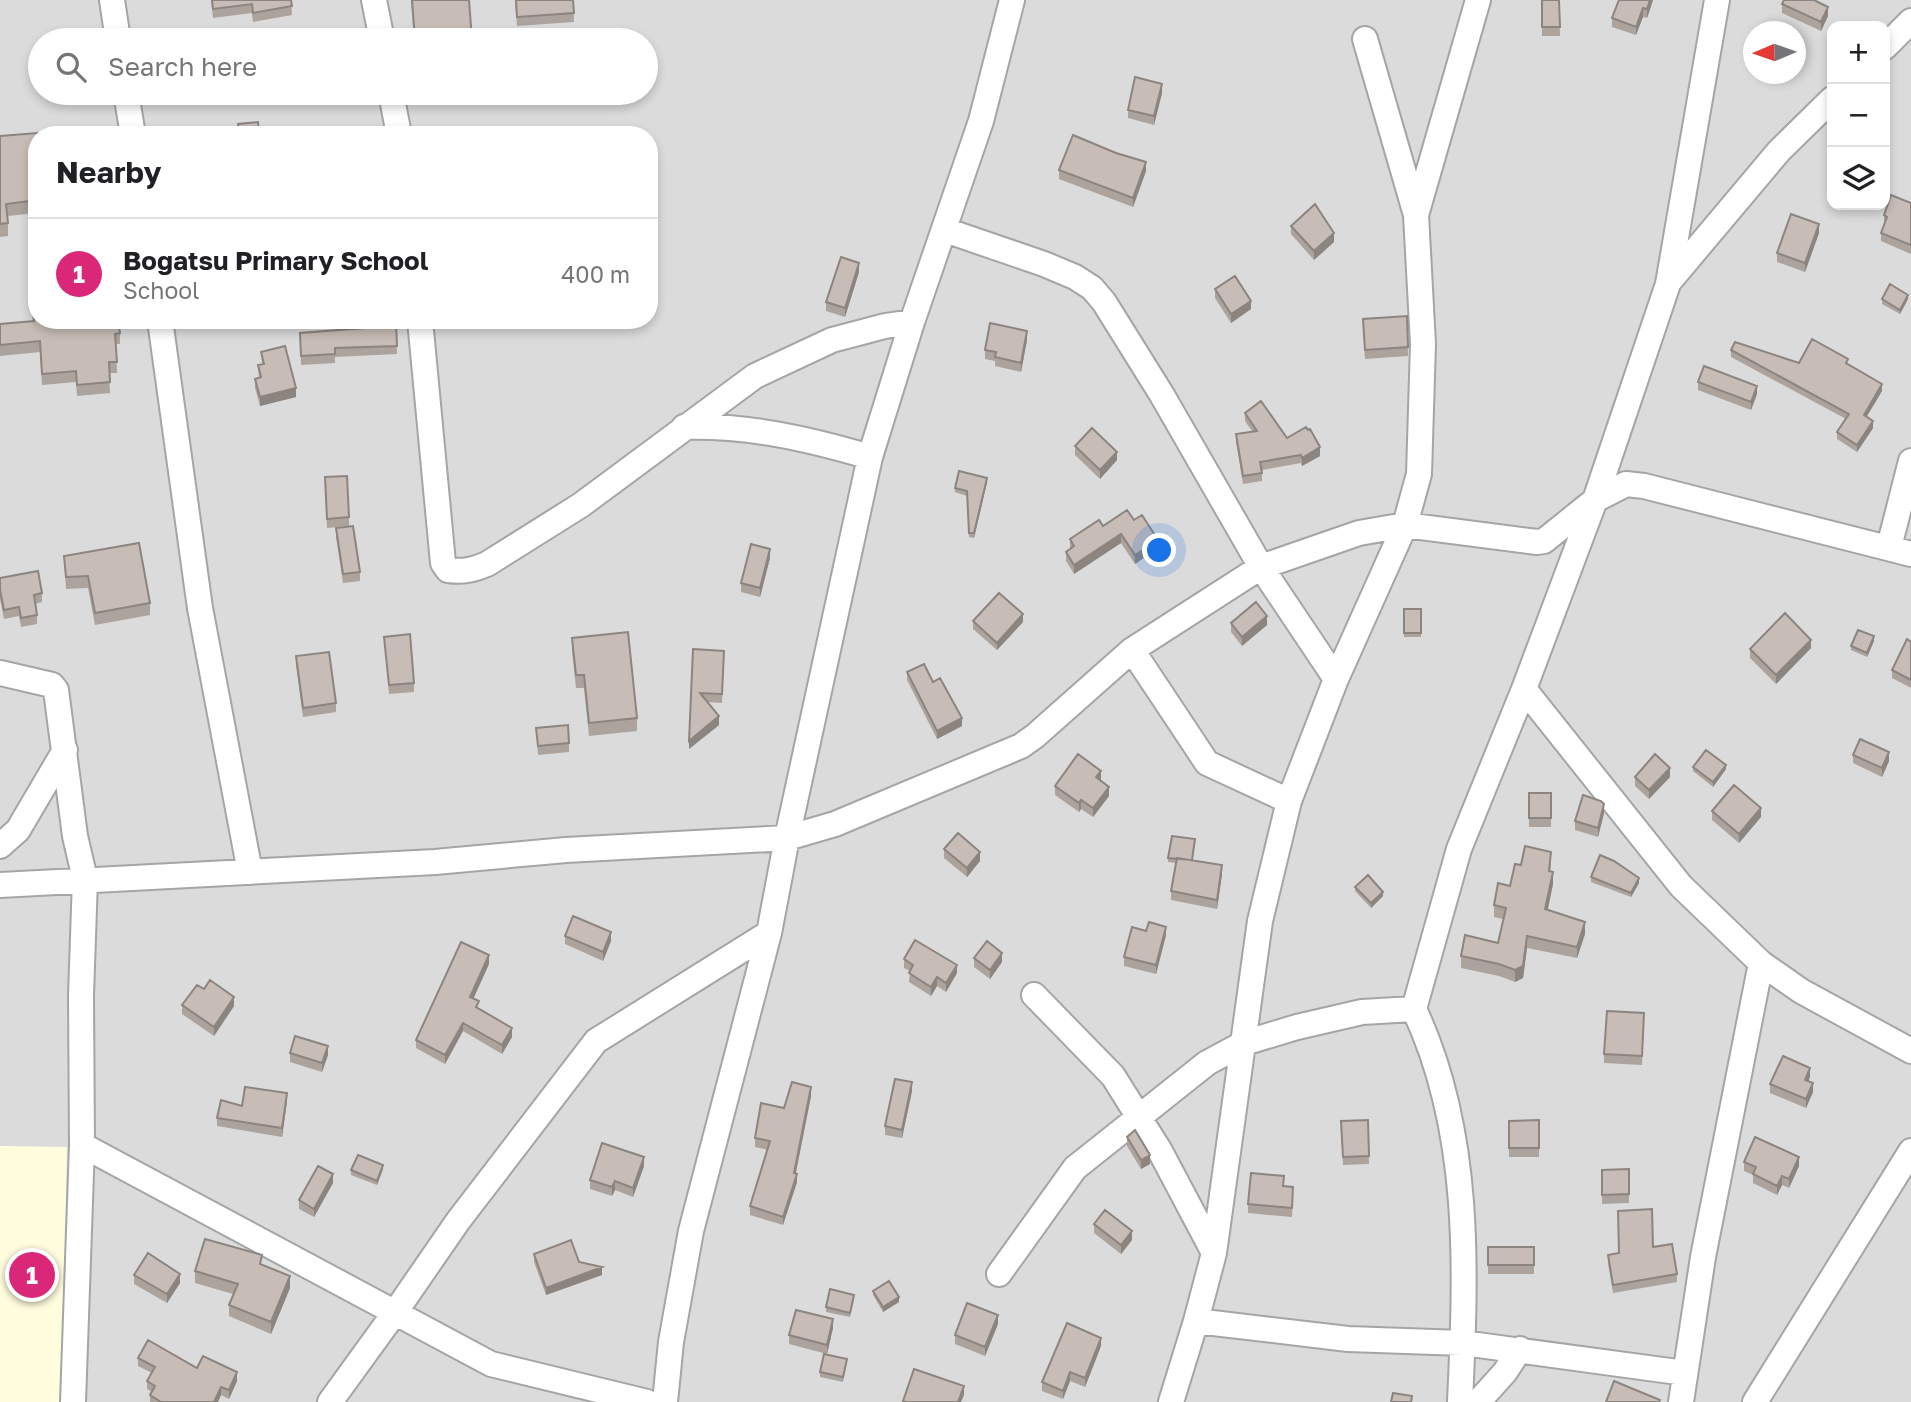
<!DOCTYPE html>
<meta charset="utf-8">
<style>
body{margin:0;font-family:"Golos Text",sans-serif;background:#f6f6f6;color:#202124}
.controls{position:absolute;right:21px;top:21px;display:grid;overflow:hidden;border-radius:14px;box-shadow:0 4px 10px #0003}
.controls button{width:63px;height:63px;display:grid;place-items:center;padding:0;border:0;border-bottom:2px solid #e0e0e0;background:#fff;color:#202124;font:35px sans-serif}
.compass{position:absolute;left:1743px;top:21px;width:63px;height:63px;border-radius:50%;background:#fff;box-shadow:0 4px 10px #0003;rotate:268deg}
.you{position:absolute;left:1160px;top:551px;width:24px;height:24px;margin:-18px;border:5px solid #fff;border-radius:50%;background:#1a73e8;box-shadow:0 0 0 10px #1a73e833}
.badge{display:grid;place-items:center;width:46px;height:46px;border-radius:50%;background:#db2777;color:#fff;font-size:23px;font-weight:700}
.pin{position:absolute;translate:-50% -50%;border:4px solid #fff;box-shadow:0 2px 7px #0006}
.list{margin:0;padding:0;list-style:none}
h2{display:flex;justify-content:space-between;align-items:center;height:91px;margin:0;padding:0 28px;font-size:30px}
h2 small{font-size:23px;font-weight:400;color:#757577}
.list li{display:grid;grid-template-columns:46px 1fr auto;gap:21px;align-items:center;box-sizing:border-box;height:112px;padding:0 28px;border-top:2px solid #e0e0e0}
.list b{display:block;font-size:26px;white-space:nowrap}
.list p{margin:0;font-size:23px;white-space:nowrap;color:#757577}
.list em{font-size:23px;font-style:normal;color:#757577}
.icon{flex:none;width:38px;height:38px;fill:none;stroke:currentColor;stroke-width:2;stroke-linecap:round;stroke-linejoin:round}
.map{position:relative;flex:none;width:1911px;height:1402px;overflow:hidden}
.search{position:absolute;background:#fff;box-shadow:0 4px 10px #0003;left:28px;top:28px;width:630px;height:77px;display:flex;align-items:center;gap:18px;box-sizing:border-box;padding:0 24px;border-radius:38px;color:#757577;font-size:26px}
.panel{position:absolute;background:#fff;box-shadow:0 4px 10px #0003;left:28px;top:126px;width:630px;height:203px;border-radius:28px}
.map>svg:first-child{display:block}
.residential{fill:#dcdbdb;fill-rule:evenodd}
.education{fill:#fffddd}
.lines{fill:none;stroke-linecap:round;stroke-linejoin:round}
.minor-casing{stroke:#a5a5a5;stroke-width:28}
.minor{stroke:#fff;stroke-width:24}
.wall{fill:#aca39d}
.shaded-wall{fill:#8c847f}
.building{fill:#c8bdb6;stroke:#8c847f;stroke-width:2}
</style>
<div class="map">
<svg width="1911" height="1402" viewBox="0 0 1911 1402">
<rect width="100%" height="100%" fill="#f0ebe3"/>
<path class="residential" d="M0,0H1911V1402H0ZM1832,26H1885V205H1832ZM1754,32H1796V74H1754ZM40,40H646V93H40ZM37,135H649V320H37Z"/>
<path class="education" d="M0,1146L67,1147L62,1402H0Z"/>
<g class="lines">
<defs>
<path id="minor" d="M112,0L118,40
M374,0L382,40
M1365,39L1416,215
M1885,47L1911,21
M126,93L133,135
M391,93L399,135
M945,230L1044,264L1075,277L1092,288L1104,302L1162,395L1261,567L1336,679
M1668,283L1779,151L1832,99
M160,320L200,608L250,872
M420,320L443,563L448,570C463,572 473,570 487,564L581,505L755,376L832,340L885,326L912,322
M684,427C748,425 809,439 870,457
M1889,547L1911,461
M1132,650L1207,763L1289,801
M0,673L52,685L56,690L75,836L85,879L81,995L82,1145L73,1402
M1524,689L1681,886L1761,963L1801,991L1911,1051
M0,846L18,830L65,750
M0,885L435,862L566,850L787,838L835,824L1021,746L1035,736L1132,650L1261,567L1359,533L1405,525L1537,542L1544,541L1595,500L1626,484L1644,486L1911,554
M1034,995L1113,1076L1160,1151L1214,1253
M82,1145L491,1364L647,1402
M999,1274L1075,1168L1207,1063L1244,1043L1297,1027L1362,1012L1414,1009
M1196,1321L1348,1339L1463,1343L1685,1373
M330,1402L396,1311L458,1221L596,1041L769,933
M665,1402L671,1342L691,1231L769,933L787,838L870,457L912,322L981,121L1012,0
M1171,1402L1196,1321L1214,1253L1260,921L1289,801L1336,679L1405,525L1419,474L1423,344L1416,215L1478,0
M1460,1402C1466,1270 1472,1132 1414,1009L1459,849L1524,689L1595,500L1668,284L1717,0
M1478,1402L1505,1372L1520,1349
M1681,1402L1703,1257L1761,963
M1755,1402L1911,1151"/>
</defs>
<use href="#minor" class="minor-casing"/>
<use href="#minor" class="minor"/>
</g>
<path class="wall" d="M211,0H291L292,15L253,22L252,13L213,18Z
M411,0H469L472,40H414Z
M515,0H573L574,22L517,26Z
M1542,0H1559L1560,36H1542Z
M1653,0L1647,18L1643,17L1636,35L1612,27V18Z
M1782,4L1828,16L1821,31L1782,13Z
M1162,93L1154,125L1128,118V110Z
M37,133V167H35L37,179V213L8,216V236L0,237V136Z
M1059,170L1146,171L1133,207L1059,179Z
M1911,203V254L1881,241V233L1884,224V215Z
M1291,226L1334,242L1314,260L1291,234Z
M1819,233L1805,272L1777,262V253Z
M859,272L845,317L826,311V302Z
M30,288L120,333V344H116L117,373H109L110,393L77,396L76,382L42,385L40,352L0,356V324L33,321L30,299Z
M1215,289L1251,309L1231,323L1215,298Z
M1882,299H1908L1900,314L1882,304Z
M1407,316L1408,356L1365,359L1363,328Z
M396,321L397,354L335,357V363L301,365L300,333L365,328Z
M1027,340L1021,372L995,366V361L985,359V350Z
M1731,350L1799,363L1848,364L1882,391L1867,416L1873,428L1857,452L1837,439V432L1846,419L1731,357Z
M261,352L296,397L260,406L255,388V379L259,378L258,365L262,364Z
M1698,382L1757,394L1751,410L1698,390Z
M1245,413L1287,438L1320,456L1302,466L1301,463L1262,470V481L1243,484L1236,442V434L1252,431L1245,421Z
M1075,446L1117,460L1100,479L1075,455Z
M325,477L349,517V526L360,572V581L343,583L336,537V528L348,526L327,528Z
M987,482L974,538L969,537L967,496L955,492V488Z
M1134,520L1158,548L1135,564L1121,543L1074,574L1066,561V552L1070,549V539L1103,526Z
M64,556L150,603V615L95,625L88,588L66,589Z
M770,558L760,597L741,592V583Z
M0,578L42,593V602L35,604L37,615V624L21,627L19,616L4,619L0,599Z
M1404,609H1421V637H1404Z
M973,621L1023,622L997,650L973,629Z
M1231,623L1267,625L1242,646L1231,632Z
M384,637L414,683V692L389,694Z
M572,638L637,718V731L589,736L584,688H576L572,651Z
M1874,641L1867,657L1851,650V646Z
M1911,642V688L1892,678V670Z
M1811,648L1776,684L1750,658V649Z
M693,649L724,651L722,703L707,702L719,725L689,749Z
M296,656L336,703V712L303,717L296,665Z
M907,672L933,682L962,726L937,739L907,680Z
M536,728L569,743V752L538,755Z
M1853,755L1889,761L1882,777L1853,763Z
M1693,767L1726,769L1713,787L1693,771Z
M1635,777H1670L1649,799L1635,786Z
M1101,779L1100,781L1109,796L1093,817L1081,809L1079,812L1055,795V786Z
M1529,793H1551V827H1529Z
M1712,811L1761,817L1739,843L1712,820Z
M1604,813L1598,837L1575,830V821Z
M1195,844L1192,860L1222,874L1217,909L1171,900V891L1176,863L1168,862V858Z
M944,849L980,861L967,877L944,858Z
M1551,864L1550,872L1553,884L1548,910L1585,934L1577,958L1527,948L1523,978L1515,982L1499,976L1461,968V956L1498,943L1503,919L1494,917V905L1510,886L1521,865Z
M1591,877L1639,883L1631,897L1591,882Z
M1355,887L1383,896L1371,908L1355,891Z
M1146,931L1166,935L1156,974L1124,966V957Z
M565,936L611,941L603,961L565,944Z
M974,958L1002,962L990,979L974,967Z
M904,959L957,973L946,992L937,986L931,996L909,982L910,971L904,968Z
M489,964L473,999L479,1009L512,1037L502,1054L463,1031L445,1064L416,1048V1040Z
M204,989L234,1006L214,1036L182,1014V1005Z
M1644,1022L1642,1065L1604,1063V1054Z
M290,1053L328,1055L322,1072L290,1062Z
M1810,1077L1808,1081L1813,1092L1806,1108L1770,1093V1084Z
M912,1091L902,1138L885,1135V1126Z
M811,1096L796,1173L797,1182L783,1225L750,1215V1206L768,1150L755,1147V1138L784,1108Z
M287,1101L282,1137L217,1126V1118L242,1106Z
M1368,1120L1369,1164L1343,1165L1341,1121Z
M1539,1120V1157H1509V1121Z
M1127,1137L1150,1164L1141,1169L1127,1146Z
M1744,1162L1799,1166L1789,1188L1782,1185L1777,1195L1753,1183V1175L1744,1171Z
M644,1166L633,1197L615,1190L612,1196L590,1189V1180Z
M383,1169L377,1185L351,1175V1170Z
M1629,1169V1203L1602,1204V1170Z
M333,1183L314,1217L299,1209V1200Z
M1284,1187L1293,1196L1292,1217L1248,1213V1204Z
M1094,1224L1132,1240L1121,1254L1094,1233Z
M1488,1247H1534V1274H1488Z
M1653,1247L1677,1274V1282L1613,1293L1608,1263V1255Z
M534,1254L579,1262L602,1275L546,1295L534,1262Z
M262,1265L290,1288L271,1334L229,1316V1305L233,1294L195,1283V1271Z
M134,1275L180,1283L167,1303L134,1284Z
M873,1291L899,1302L883,1312L873,1295Z
M854,1300L850,1317L826,1312V1307Z
M998,1324L985,1356L955,1344V1335Z
M833,1328L827,1354L789,1344V1335Z
M1101,1346L1085,1387L1070,1381L1063,1399L1042,1391V1382Z
M138,1358L197,1368L237,1381L229,1399L221,1395L218,1402H150V1395L152,1392L147,1389V1381L152,1373L138,1366Z
M847,1363L843,1382L820,1377V1372Z"/>
<path class="shaded-wall" d="M1650,0H1653L1647,18V9Z
M1828,7V16L1821,31V22Z
M1643,8V17L1636,35V27Z
M1162,84V93L1154,125V116Z
M1146,162V171L1133,207V198Z
M1819,224V233L1805,272V263Z
M1334,233V242L1314,260V251Z
M859,263V272L845,317V308Z
M1908,295V299L1900,314V310Z
M1251,301V309L1231,323V314Z
M1027,331V340L1021,372V363Z
M1882,384V391L1864,421V415Z
M1757,386V394L1751,410V402Z
M296,388V397L260,406V397Z
M1873,421V428L1857,452V445Z
M1320,447V456L1302,466V458Z
M1117,452V460L1100,479V470Z
M987,478V482L974,538V533Z
M1121,534V543L1074,574V565Z
M1158,540V548L1135,564V555Z
M770,549V558L760,597V588Z
M1023,614V622L997,650V643Z
M1267,616V625L1242,646V637Z
M1874,636V641L1867,657V653Z
M1811,640V648L1776,684V675Z
M719,716V725L689,749V741Z
M962,718V726L937,739V731Z
M1889,752V761L1882,777V768Z
M1726,765V769L1713,787V782Z
M1670,768V777L1649,799V790Z
M1101,771V779L1096,786V777Z
M1109,787V796L1093,817V808Z
M1081,800V809L1079,812V803Z
M1604,804V813L1598,837V828Z
M1761,808V817L1739,843V834Z
M980,852V861L967,877V868Z
M1222,865V874L1217,909V900Z
M1553,872V884L1545,921V909Z
M1639,878V883L1631,897V893Z
M1383,892V896L1371,908V903Z
M1585,922V934L1577,958V947Z
M1166,927V935L1156,974V965Z
M611,932V941L603,961V952Z
M1527,936V948L1523,978L1515,982V970Z
M1002,953V962L990,979V970Z
M489,955V964L470,1006V997Z
M957,965V973L946,992V983Z
M937,977V986L931,996V987Z
M234,997V1006L214,1036V1027Z
M463,1023V1031L445,1064V1055Z
M512,1028V1037L502,1054V1045Z
M328,1046V1055L322,1072V1063Z
M1810,1068V1077L1805,1089V1080Z
M912,1082V1091L902,1138V1130Z
M1813,1083V1092L1806,1108V1099Z
M811,1087V1096L794,1181V1173Z
M287,1093V1101L282,1137V1128Z
M1150,1155V1164L1141,1169V1160Z
M644,1157V1166L633,1197V1188Z
M1799,1157V1166L1789,1188V1179Z
M383,1165V1169L377,1185V1181Z
M333,1174V1183L314,1217V1209Z
M797,1174V1182L783,1225V1217Z
M1782,1176V1185L1777,1195V1186Z
M615,1181V1190L612,1196V1187Z
M1132,1231V1240L1121,1254V1245Z
M602,1267V1275L546,1295V1288Z
M180,1274V1283L167,1303V1294Z
M290,1276V1288L271,1334V1322Z
M899,1297V1302L883,1312V1307Z
M998,1315V1324L985,1356V1347Z
M833,1319V1328L827,1354V1345Z
M1101,1338V1346L1085,1387V1378Z
M237,1372V1381L229,1399V1390Z
M1070,1372V1381L1063,1399V1391Z
M964,1386V1395L961,1402H958Z
M221,1387V1395L218,1402H214Z"/>
<path class="building" d="M212,0H291L292,6L253,13L252,4L213,9Z
M412,0H469L472,40H415Z
M516,0H573L574,13L517,17Z
M1542,0H1559L1560,27H1542Z
M1619,0H1650L1647,9L1643,8L1636,27L1612,18Z
M1784,0H1814L1828,7L1821,22L1782,4Z
M1135,77L1162,84L1154,116L1128,110Z
M258,122L259,135H239L238,124Z
M37,133V155H34L37,179V200L6,204L8,223L0,224V136Z
M1073,135L1116,153L1146,162L1133,198L1059,170Z
M1891,195L1911,203V245L1881,233L1887,217L1884,215Z
M1315,204L1334,233L1314,251L1291,226Z
M1791,214L1819,224L1805,263L1777,253Z
M841,257L859,263L845,308L826,302Z
M1235,276L1251,301L1231,314L1215,289Z
M1890,284L1908,295L1900,310L1882,299Z
M37,287V320H118L120,333L115,334L117,362H109L110,382L77,385L76,371L42,374L40,341L0,345V324L34,321L30,288Z
M1407,316L1408,347L1365,350L1363,319Z
M396,321L397,346L335,348V354L301,356L300,333L365,328L364,322Z
M990,323L1027,331L1021,363L995,357L996,352L985,350Z
M1812,339L1848,359L1846,363L1882,384L1864,415L1873,421L1857,445L1837,432L1849,414L1731,350L1735,342L1799,363Z
M285,346L296,388L260,397L255,379L261,377L258,365L264,364L261,352Z
M1704,366L1757,386L1751,402L1698,382Z
M1261,401L1287,438L1306,427L1308,430L1310,429L1320,447L1302,458L1301,455L1260,462L1262,473L1243,476L1236,434L1257,431L1245,413Z
M1092,428L1117,452L1100,470L1075,446Z
M959,471L987,478L974,533H969L967,491L955,488Z
M347,476L349,517L327,519L325,477Z
M1127,510L1134,520L1142,515L1158,540L1135,555L1121,534L1074,565L1066,552L1074,546L1070,539L1099,520L1103,526Z
M353,526L360,572L343,574L336,528Z
M139,543L150,603L95,613L88,576L66,577L64,556Z
M751,544L770,549L760,588L741,583Z
M38,571L42,593L34,595L37,615L21,618L19,607L4,610L0,590V578Z
M999,593L1023,614L997,643L973,621Z
M1256,602L1267,616L1242,637L1231,623Z
M1404,609H1421V633H1404Z
M1785,613L1811,640L1776,675L1750,649Z
M1858,630L1874,636L1867,653L1851,646Z
M628,632L637,718L589,723L584,675H576L572,638Z
M410,634L414,683L389,685L384,637Z
M1907,639L1911,642V680L1892,670Z
M693,649L724,651L722,694L700,693L719,716L689,741Z
M329,652L336,703L303,708L296,656Z
M924,664L933,682L940,678L962,718L937,731L907,672Z
M568,725L569,743L538,746L536,728Z
M1860,739L1889,752L1882,768L1853,755Z
M1706,750L1726,765L1713,782L1693,767Z
M1078,754L1101,771L1096,777L1109,787L1093,808L1081,800L1079,803L1055,786Z
M1655,754L1670,768L1649,790L1635,777Z
M1734,785L1761,808L1739,834L1712,811Z
M1529,793H1551V818H1529Z
M1583,795L1601,801L1604,804L1598,828L1575,821Z
M958,833L980,852L967,868L944,849Z
M1172,836L1195,839L1192,860L1168,858Z
M1525,846L1551,852L1549,871L1553,872L1545,909L1585,922L1577,947L1527,936L1523,966L1515,970L1499,964L1461,956L1465,935L1498,943L1506,908L1494,905L1498,883L1510,886L1515,864L1521,865Z
M1600,855L1614,861L1639,878L1631,893L1591,877Z
M1177,858L1222,865L1217,900L1171,891Z
M1368,875L1383,892L1371,903L1355,887Z
M573,916L611,932L603,952L565,936Z
M1149,922L1166,927L1156,965L1124,957L1132,927L1146,931Z
M915,940L957,965L946,983L937,977L931,987L909,973L913,965L904,959Z
M987,941L1002,953L990,970L974,958Z
M461,942L489,955L470,997L479,1001L476,1007L512,1028L502,1045L463,1023L445,1055L416,1040Z
M210,980L234,997L214,1027L182,1005L197,985L204,989Z
M1607,1011L1644,1013L1642,1056L1604,1054Z
M295,1036L328,1046L322,1063L290,1053Z
M1783,1056L1810,1068L1805,1080L1813,1083L1806,1099L1770,1084Z
M895,1079L912,1082L902,1130L885,1126Z
M792,1082L811,1087L794,1173L797,1174L783,1217L750,1206L770,1141L755,1138L761,1103L784,1108Z
M245,1087L287,1093L282,1128L217,1118L221,1100L242,1106Z
M1368,1120L1369,1156L1343,1157L1341,1121Z
M1539,1120V1148H1509V1121Z
M1135,1130L1150,1155L1141,1160L1127,1137Z
M1755,1137L1799,1157L1789,1179L1782,1176L1777,1186L1753,1174L1756,1167L1744,1162Z
M602,1143L644,1157L633,1188L615,1181L612,1187L590,1180Z
M358,1155L383,1165L377,1181L351,1170Z
M318,1166L333,1174L314,1209L299,1200Z
M1629,1169V1194L1602,1195V1170Z
M1251,1173L1284,1176L1283,1186L1293,1187L1292,1208L1248,1204Z
M1652,1209L1653,1247L1672,1244L1677,1274L1613,1285L1608,1255L1619,1253L1618,1211Z
M1105,1210L1132,1231L1121,1245L1094,1224Z
M205,1239L262,1255L260,1264L290,1276L271,1322L229,1305L238,1284L195,1271Z
M571,1240L579,1262L602,1267L546,1288L534,1254Z
M1488,1247H1534V1265H1488Z
M148,1253L180,1274L167,1294L134,1275Z
M889,1281L899,1297L883,1307L873,1291Z
M830,1289L854,1295L850,1313L826,1307Z
M967,1303L998,1315L985,1347L955,1335Z
M796,1310L833,1319L827,1345L789,1335Z
M1067,1323L1101,1338L1085,1378L1070,1372L1063,1391L1042,1382Z
M148,1340L197,1368L203,1356L237,1372L229,1390L221,1387L214,1402H161L150,1395L155,1386L147,1381L155,1367L138,1358Z
M824,1354L847,1359L843,1377L820,1372Z
M914,1369L964,1386L958,1402H906L903,1401Z
M1614,1381L1660,1400L1659,1402H1606Z
M1393,1393L1412,1396L1411,1402H1391Z"/>
</svg>
<div class="controls">
<button>+</button>
<button>−</button>
<button><svg class="icon" aria-label="layers" viewBox="0 0 24 24"><path d="M12 4l9 5-9 5-9-5zM3 14l9 5 9-5"/></svg></button>
</div>
<svg class="compass" viewBox="-18 -18 36 36"><path d="M0-13l5 13h-10z" fill="#e53935"/><path d="M0 13l5-13h-10z" fill="#757577"/></svg>
<div class="you"></div>
<div class="pin badge" style="left:32px;top:1275px">1</div>
<div class="search"><svg class="icon" aria-label="search" viewBox="0 0 24 24"><circle cx="10" cy="10" r="6"/><path d="M15 15l6 6"/></svg>Search here</div>
<section class="panel">
<h2>Nearby<small></small></h2>
<ul class="list">
<li><span class="badge">1</span><div><b>Bogatsu Primary School</b><p>School</p></div><em>400 m</em></li>
</ul>
</section>
</div>
